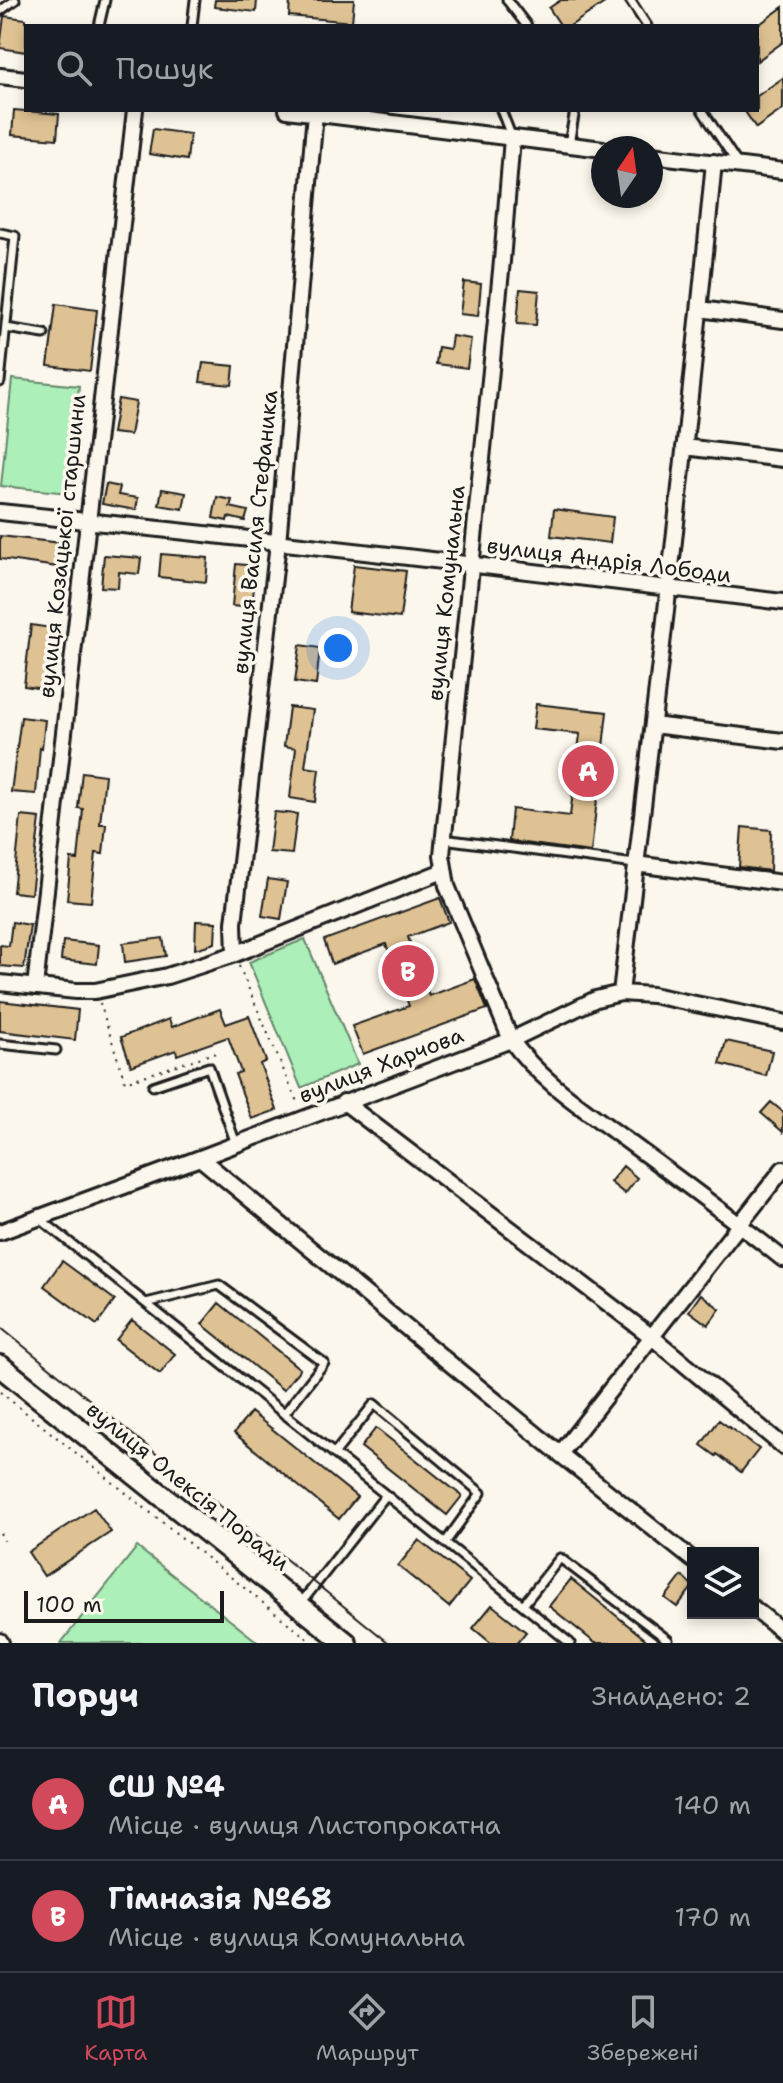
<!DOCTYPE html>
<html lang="uk">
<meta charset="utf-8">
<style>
body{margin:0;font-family:"Shantell Sans",sans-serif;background:#20242c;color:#f1f3f6}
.controls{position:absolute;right:24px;bottom:24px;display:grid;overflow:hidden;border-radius:0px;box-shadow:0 4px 12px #0003}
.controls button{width:72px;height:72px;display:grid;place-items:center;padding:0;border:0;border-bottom:2px solid #363941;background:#171b24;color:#f1f3f6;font:40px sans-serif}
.compass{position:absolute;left:591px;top:136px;width:72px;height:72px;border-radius:50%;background:#171b24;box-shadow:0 4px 12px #0003;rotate:13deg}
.scale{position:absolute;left:24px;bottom:20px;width:200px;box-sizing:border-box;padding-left:8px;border:4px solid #1c1c1c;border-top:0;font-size:22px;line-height:28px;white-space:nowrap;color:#1c1c1c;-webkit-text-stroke:6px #fbf7ec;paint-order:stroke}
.you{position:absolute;left:338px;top:648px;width:28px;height:28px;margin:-20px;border:6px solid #fff;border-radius:50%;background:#1a73e8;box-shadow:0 0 0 12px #1a73e833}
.badge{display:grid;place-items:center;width:52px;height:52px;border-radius:50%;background:#d1495b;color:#fff;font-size:26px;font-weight:700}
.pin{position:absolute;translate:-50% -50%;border:4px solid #fff;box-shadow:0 2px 8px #0006}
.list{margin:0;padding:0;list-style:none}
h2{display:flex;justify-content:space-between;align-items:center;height:104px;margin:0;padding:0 32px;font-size:34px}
h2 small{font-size:26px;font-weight:400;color:#9ea1a6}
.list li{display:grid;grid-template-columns:52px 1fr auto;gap:24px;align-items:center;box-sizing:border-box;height:112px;padding:0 32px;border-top:2px solid #363941}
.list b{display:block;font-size:30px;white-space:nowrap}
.list p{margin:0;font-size:26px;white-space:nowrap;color:#9ea1a6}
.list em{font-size:26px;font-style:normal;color:#9ea1a6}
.icon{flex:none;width:44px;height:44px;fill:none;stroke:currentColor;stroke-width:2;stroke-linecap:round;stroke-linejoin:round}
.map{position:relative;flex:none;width:783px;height:1643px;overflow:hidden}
.search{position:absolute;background:#171b24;box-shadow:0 4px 12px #0003;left:24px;right:24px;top:24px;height:88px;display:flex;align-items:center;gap:20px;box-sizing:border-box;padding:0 28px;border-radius:0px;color:#9ea1a6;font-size:30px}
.sheet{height:328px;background:#171b24}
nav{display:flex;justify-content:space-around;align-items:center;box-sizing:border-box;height:112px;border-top:2px solid #363941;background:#171b24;font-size:22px;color:#9ea1a6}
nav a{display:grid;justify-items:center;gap:4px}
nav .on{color:#d1495b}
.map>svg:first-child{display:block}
.green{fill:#acefb8;stroke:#64866a;stroke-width:2}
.building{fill:#dec293;stroke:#1c1c1c;stroke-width:2}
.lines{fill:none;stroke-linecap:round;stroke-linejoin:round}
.service-casing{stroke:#1c1c1c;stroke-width:13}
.minor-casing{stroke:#1c1c1c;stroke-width:20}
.secondary-casing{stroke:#1c1c1c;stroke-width:26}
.path{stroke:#1c1c1c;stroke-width:2;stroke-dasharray:2 6;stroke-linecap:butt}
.service{stroke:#fbf7ec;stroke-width:7}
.minor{stroke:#fbf7ec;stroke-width:14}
.secondary{stroke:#fbf7ec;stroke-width:20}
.tram{stroke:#1c1c1c;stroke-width:2}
.labels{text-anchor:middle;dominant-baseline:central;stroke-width:7;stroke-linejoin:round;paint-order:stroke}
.street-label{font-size:22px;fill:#1c1c1c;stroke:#fbf7ec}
</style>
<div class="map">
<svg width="783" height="1643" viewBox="0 0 783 1643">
<rect width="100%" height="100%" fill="#fbf7ec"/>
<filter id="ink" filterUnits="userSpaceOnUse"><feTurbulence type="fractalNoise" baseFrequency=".0125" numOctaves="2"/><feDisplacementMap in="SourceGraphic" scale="16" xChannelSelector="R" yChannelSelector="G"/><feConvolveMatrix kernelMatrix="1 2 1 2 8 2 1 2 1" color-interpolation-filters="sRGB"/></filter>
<g filter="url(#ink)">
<path class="green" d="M12,379L79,386L68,493L1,486Z
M305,939L358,1064L301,1088L249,962Z
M137,1547L259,1643H61Z"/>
<path class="building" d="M215,0H257L256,12L214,7Z
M290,0H354L352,22L289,16Z
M561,0H609L570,26H561L549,8Z
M783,7V42L757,61V26Z
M4,16L26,19V52L0,48Z
M783,78V109L756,128L744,110H757V96Z
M14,110L59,114L57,139L12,135Z
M153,129L190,134L187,160L149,154Z
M464,282L481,284L478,316L460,314Z
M520,289L539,291L536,325L517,324Z
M56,304L97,310L90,371L48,366Z
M452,336L471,339L467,368L436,364L438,347L450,349Z
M203,363L234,366L232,385L200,382Z
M118,399L136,402L130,435L112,433Z
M106,484L120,487L118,495L138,498L136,510L102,504Z
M162,489L186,493L183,509L159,505Z
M217,497L232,500L230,507L248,511L245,521L228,517L227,521L213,518Z
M554,509L613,517L610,543L551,536Z
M0,536L61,543L58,567L0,559Z
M161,554L208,558L206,582L159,577Z
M104,555L141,558L139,574L119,572L118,588L101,587Z
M236,564L256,566L252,608L232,606Z
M354,565L406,571L400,618L348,612Z
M31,625L58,629L49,690L24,686Z
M300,645L320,648L316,685L295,682Z
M536,704L607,712L591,852L509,841L512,809L570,816L580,734L533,729Z
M289,707L313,710L305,767L319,769L315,802L290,798L296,748L284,746Z
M21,717L45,720L42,748L40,747L36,794L11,792Z
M82,772L105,775L100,824H106L103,854L96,853L91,902L67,900L71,859L78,860L83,809L78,808Z
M274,812L297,814L292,854L269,852Z
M21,816L40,818L31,894L13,892Z
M742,827L771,830L770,871L739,867Z
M268,879L287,882L281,919L262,916Z
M440,898L449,922L408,937L429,996L475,979L487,1009L363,1054L352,1026L409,1006L386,944L332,964L324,940Z
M196,921L216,922L215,943L195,949Z
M12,922L30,925L24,968L0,966V945L9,946Z
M163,938L166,956L125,962L123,943Z
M63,941L99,945L97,964L61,960Z
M0,1001L78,1010L75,1040L0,1031Z
M220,1009L226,1024L249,1016L266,1061L260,1064L277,1110L252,1119L235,1074L241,1072L228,1037L177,1055L176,1050L131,1066L121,1037L169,1019L172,1027Z
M726,1041L772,1051L766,1076L720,1064Z
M771,1102L783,1112V1132L761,1113Z
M623,1166L637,1178L625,1194L610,1182Z
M62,1261L115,1300L97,1325L44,1286Z
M701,1294L720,1309L708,1325L689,1311Z
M219,1303L300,1369L283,1390L202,1324Z
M132,1320L175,1354L160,1374L116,1340Z
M251,1412L357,1497L339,1519L234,1433Z
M719,1420L759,1449L741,1472L717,1454L716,1456L701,1445Z
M376,1428L462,1496L447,1515L361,1447Z
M94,1508L111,1532L44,1576L28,1552Z
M419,1540L470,1581L449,1607L398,1566Z
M682,1576L693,1586L677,1607L665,1598Z
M571,1579L650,1643H595L549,1606Z
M492,1605L526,1632L517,1643H491L473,1628Z"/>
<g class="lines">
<defs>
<path id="service" d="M507,0L527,26
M630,0L647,26
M0,11L15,0
M99,26L105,0
M192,26L195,0
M501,110L512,138
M702,110L737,163
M569,144L575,110
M0,233L15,236L0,382
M6,328L44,334
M443,839L635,864
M0,1044L56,1050
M153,1086L209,1067L236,1144
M39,1218L386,1495
M146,1303L219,1285L324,1363L284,1414
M334,1454L374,1404L481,1493L445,1543
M301,1603L386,1495L570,1643
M523,1605L560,1558L668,1640L665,1643"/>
<path id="minor" d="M0,76L26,79
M287,110L603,149
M512,138L502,261L442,855L447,886L511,1040C540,1081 586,1110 626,1140C679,1179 732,1218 783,1259
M651,155L783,171
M700,309L783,320
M684,447L783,459
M0,512C261,539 522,570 783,602
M653,725L783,741
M635,864L783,883
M235,954L234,923L278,543L315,113
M0,983L76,991H95L167,976L235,954L443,871
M35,987L135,110
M621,993C631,903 642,813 653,722C675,536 696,349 714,162
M344,1102L652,1337L783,1446
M200,1158L560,1454L693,1560
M0,1232L200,1158L511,1040L596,999L621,993L652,995L783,1022
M560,1454L783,1169
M753,1608L783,1632
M0,1641L1,1643"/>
<path id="secondary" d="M0,1366L346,1643"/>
</defs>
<use href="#service" class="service-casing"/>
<use href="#minor" class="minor-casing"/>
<use href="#secondary" class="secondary-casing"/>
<path class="path" d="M239,966L298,1104
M100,1003L125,1082L214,1053L215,1059
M0,1392L313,1643
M0,1533L4,1541"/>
<use href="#service" class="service"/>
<use href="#minor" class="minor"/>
<use href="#secondary" class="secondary"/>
<path class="tram" d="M0,1327L389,1643"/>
</g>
</g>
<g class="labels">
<g class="street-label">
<text transform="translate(255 532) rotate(-84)">вулиця Василя Стефаника</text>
<text transform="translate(62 546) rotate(-84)">вулиця Козацької старшини</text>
<text transform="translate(609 560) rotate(7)">вулиця Андрія Лободи</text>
<text transform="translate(446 593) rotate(-84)">вулиця Комунальна</text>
<text transform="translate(381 1065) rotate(-21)">вулиця Харчова</text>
<text transform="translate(188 1486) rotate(39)">вулиця Олексія Поради</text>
</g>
</g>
</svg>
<div class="controls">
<button><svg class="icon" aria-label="layers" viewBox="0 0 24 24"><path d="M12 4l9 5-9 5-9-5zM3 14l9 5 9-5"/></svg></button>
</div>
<svg class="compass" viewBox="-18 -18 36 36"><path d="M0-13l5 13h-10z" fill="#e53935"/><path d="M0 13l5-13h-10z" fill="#9ea1a6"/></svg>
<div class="scale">100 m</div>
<div class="you"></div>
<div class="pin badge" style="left:588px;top:771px">A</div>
<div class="pin badge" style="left:408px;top:971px">B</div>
<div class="search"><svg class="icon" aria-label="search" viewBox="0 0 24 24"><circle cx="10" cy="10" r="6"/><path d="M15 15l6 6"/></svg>Пошук</div>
</div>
<section class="sheet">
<h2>Поруч<small>Знайдено: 2</small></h2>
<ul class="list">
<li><span class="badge">A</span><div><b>СШ №4</b><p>Місце · вулиця Листопрокатна</p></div><em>140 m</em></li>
<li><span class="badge">B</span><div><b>Гімназія №68</b><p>Місце · вулиця Комунальна</p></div><em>170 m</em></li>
</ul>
</section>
<nav>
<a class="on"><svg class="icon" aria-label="map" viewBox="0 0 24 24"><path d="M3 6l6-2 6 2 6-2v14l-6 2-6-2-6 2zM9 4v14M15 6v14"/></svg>Карта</a>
<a><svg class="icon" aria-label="directions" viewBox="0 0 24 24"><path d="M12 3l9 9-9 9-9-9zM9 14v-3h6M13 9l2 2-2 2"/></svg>Маршрут</a>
<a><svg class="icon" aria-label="saved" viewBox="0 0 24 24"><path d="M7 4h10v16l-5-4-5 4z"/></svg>Збережені</a>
</nav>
